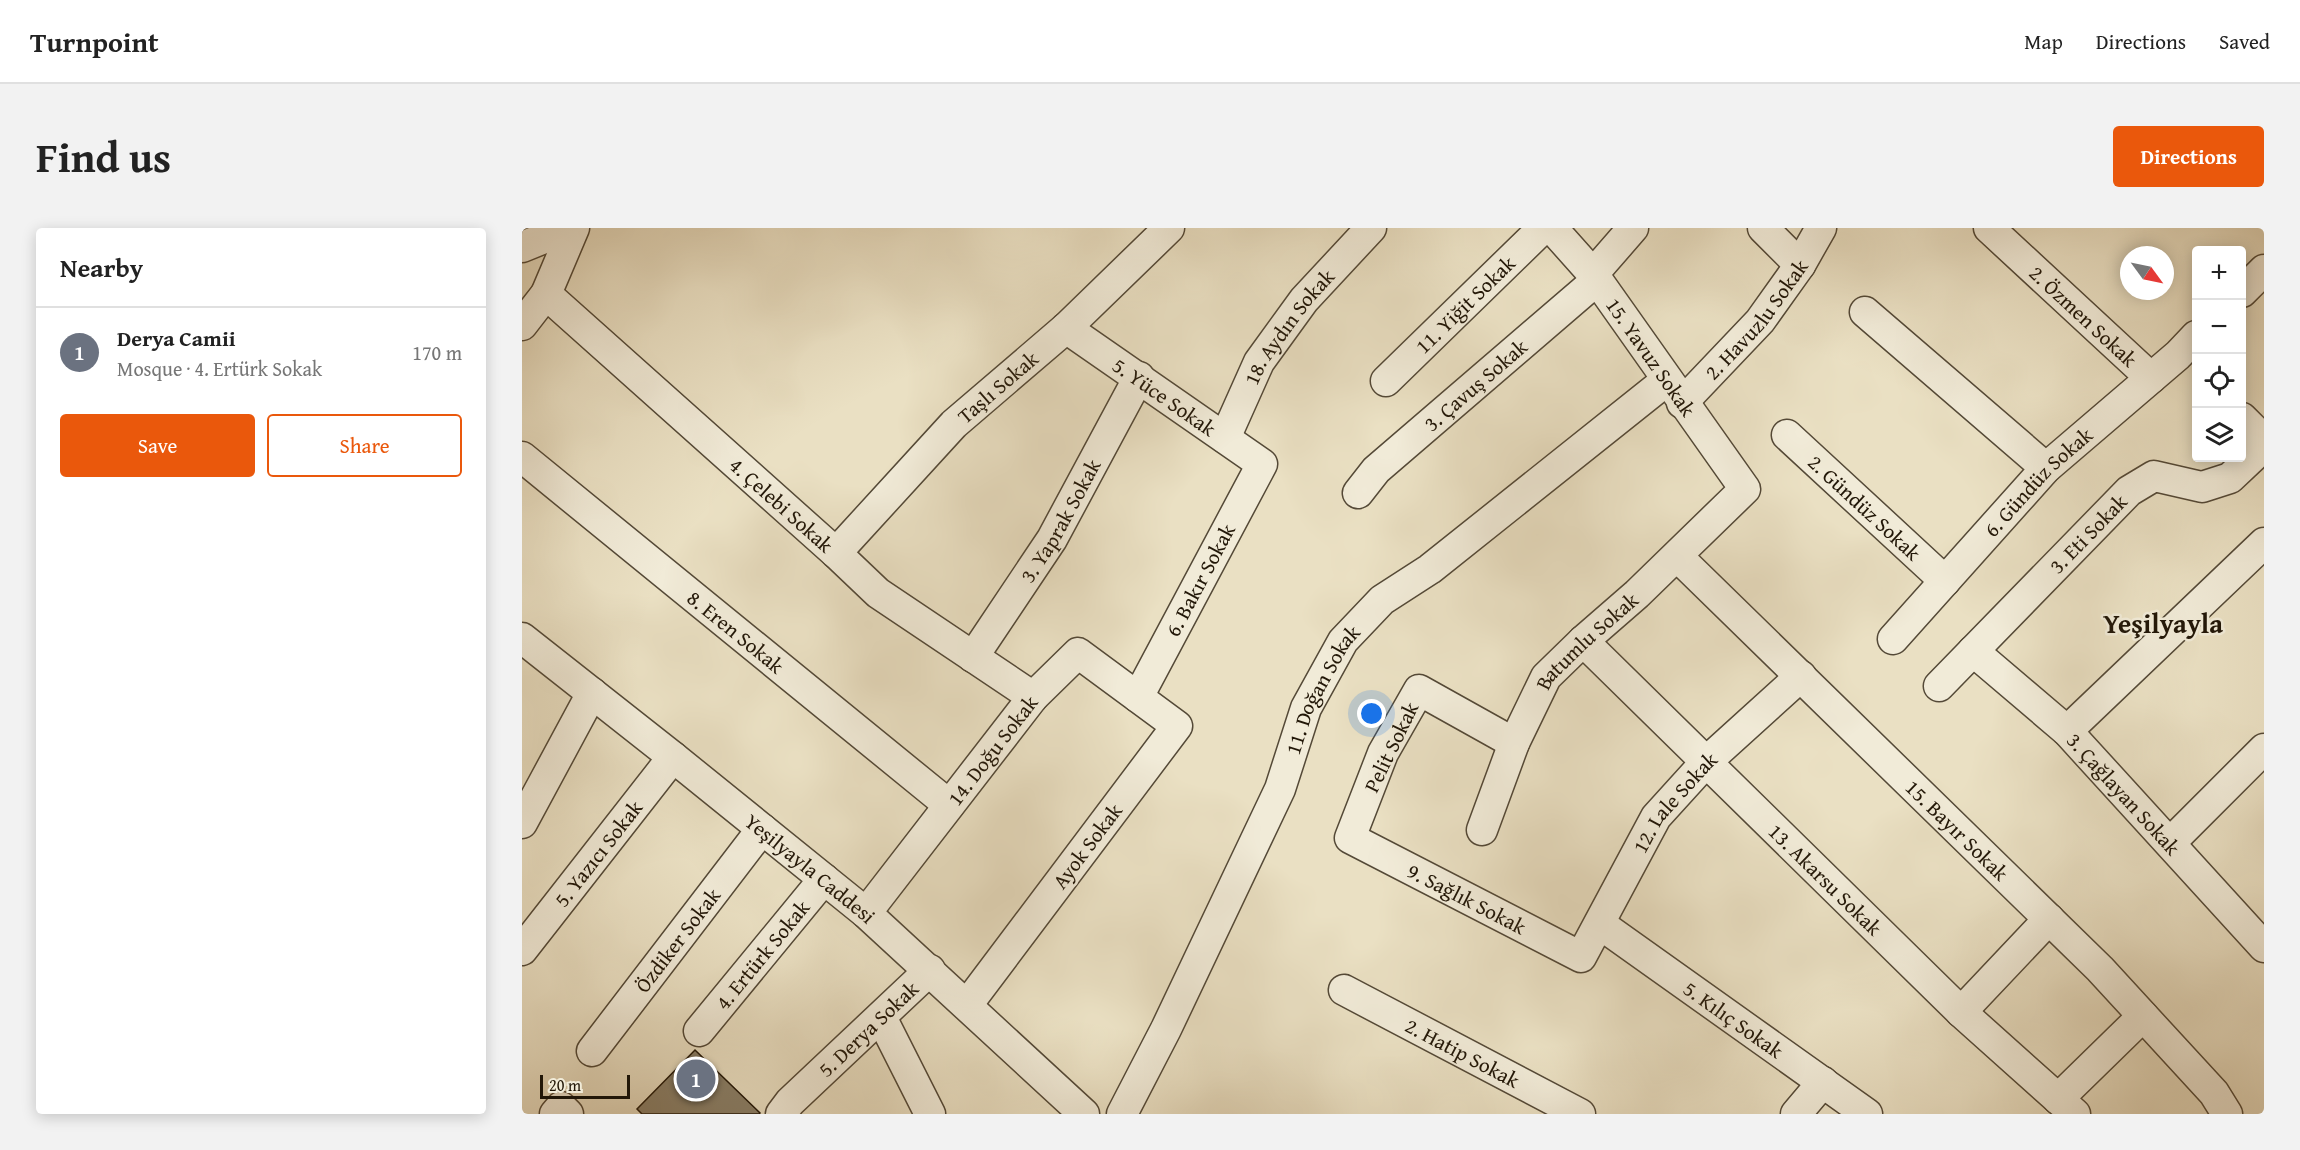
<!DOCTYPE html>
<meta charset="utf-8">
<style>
body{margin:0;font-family:"Gentium Book Plus",serif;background:#f2f2f2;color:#222}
.controls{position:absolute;right:18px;top:18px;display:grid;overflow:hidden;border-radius:6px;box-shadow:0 3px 15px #0003}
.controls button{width:54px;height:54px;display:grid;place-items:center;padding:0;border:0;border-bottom:2px solid #e0e0e0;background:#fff;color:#222;font:30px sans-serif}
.compass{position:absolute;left:1598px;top:18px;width:54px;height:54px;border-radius:50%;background:#fff;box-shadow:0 3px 15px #0003;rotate:123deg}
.scale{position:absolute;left:18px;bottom:15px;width:90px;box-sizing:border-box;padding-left:6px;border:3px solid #221708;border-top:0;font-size:16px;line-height:21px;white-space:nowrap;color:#221708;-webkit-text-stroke:4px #f1ebd8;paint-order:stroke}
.you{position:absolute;left:850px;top:486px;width:21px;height:21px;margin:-15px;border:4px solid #fff;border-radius:50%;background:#1a73e8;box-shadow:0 0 0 9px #1a73e833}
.badge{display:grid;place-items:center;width:39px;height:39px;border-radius:50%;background:#ea580c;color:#fff;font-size:20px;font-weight:700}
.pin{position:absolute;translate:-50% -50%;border:3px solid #fff;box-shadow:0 2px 6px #0006}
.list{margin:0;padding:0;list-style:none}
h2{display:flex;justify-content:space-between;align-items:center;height:78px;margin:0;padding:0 24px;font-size:26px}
h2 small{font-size:20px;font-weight:400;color:#767676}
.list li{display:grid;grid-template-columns:39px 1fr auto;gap:18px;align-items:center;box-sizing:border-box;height:90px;padding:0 24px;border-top:2px solid #e0e0e0}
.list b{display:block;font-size:22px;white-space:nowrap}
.list p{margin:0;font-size:20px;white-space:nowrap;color:#767676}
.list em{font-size:20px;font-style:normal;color:#767676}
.actions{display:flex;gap:12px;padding:18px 24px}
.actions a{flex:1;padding:14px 0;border:2px solid #ea580c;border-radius:6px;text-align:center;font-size:21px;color:#ea580c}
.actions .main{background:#ea580c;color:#fff}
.icon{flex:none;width:33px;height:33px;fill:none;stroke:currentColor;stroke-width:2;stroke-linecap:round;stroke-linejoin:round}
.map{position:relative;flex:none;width:1742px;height:886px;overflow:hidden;border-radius:6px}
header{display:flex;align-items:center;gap:36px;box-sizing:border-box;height:84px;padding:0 30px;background:#fff;border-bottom:2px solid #e0e0e0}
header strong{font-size:28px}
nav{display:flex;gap:33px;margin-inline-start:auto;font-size:21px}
.intro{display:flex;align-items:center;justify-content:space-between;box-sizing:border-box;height:144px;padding:0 36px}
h1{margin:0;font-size:42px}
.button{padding:15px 27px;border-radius:6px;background:#ea580c;color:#fff;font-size:21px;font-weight:700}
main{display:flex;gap:36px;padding:0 36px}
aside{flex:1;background:#fff;border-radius:6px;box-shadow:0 3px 15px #0003}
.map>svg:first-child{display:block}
.building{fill:#8a8069;stroke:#221708;stroke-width:1.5}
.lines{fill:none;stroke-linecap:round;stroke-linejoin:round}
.street-casing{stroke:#544937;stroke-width:33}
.street{stroke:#f1ebd8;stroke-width:30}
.labels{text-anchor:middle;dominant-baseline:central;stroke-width:5;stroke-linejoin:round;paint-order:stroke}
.street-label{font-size:21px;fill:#221708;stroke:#f1ebd8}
.district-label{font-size:27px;font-weight:bold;fill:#221708;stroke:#f1ebd8}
</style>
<header>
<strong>Turnpoint</strong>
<nav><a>Map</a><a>Directions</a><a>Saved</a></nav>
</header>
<div class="intro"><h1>Find us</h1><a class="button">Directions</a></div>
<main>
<aside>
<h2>Nearby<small></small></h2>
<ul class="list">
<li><span class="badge" style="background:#6b7280">1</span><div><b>Derya Camii</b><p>Mosque · 4. Ertürk Sokak</p></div><em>170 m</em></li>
</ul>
<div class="actions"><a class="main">Save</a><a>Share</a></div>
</aside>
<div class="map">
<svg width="1742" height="886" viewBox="0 0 1742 886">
<rect width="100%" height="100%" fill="#eae0c3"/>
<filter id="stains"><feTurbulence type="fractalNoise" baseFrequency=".00333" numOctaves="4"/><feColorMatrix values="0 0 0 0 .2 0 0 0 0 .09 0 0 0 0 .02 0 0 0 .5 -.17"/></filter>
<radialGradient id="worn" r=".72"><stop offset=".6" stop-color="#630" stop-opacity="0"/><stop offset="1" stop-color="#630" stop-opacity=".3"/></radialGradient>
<path class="building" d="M173,822L238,885L237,886H120L115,881Z"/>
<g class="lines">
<defs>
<g id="street">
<path d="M1241,0L1278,37"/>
<path id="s1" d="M1467,0L1629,150"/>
<path d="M0,19L47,0"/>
<path d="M1071,46L1111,0"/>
<path d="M1720,64L1742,42"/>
<path id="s2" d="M24,66L314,325L356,365L511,469"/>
<path d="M1343,84L1524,240"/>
<path d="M0,97L24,66L52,0"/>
<path id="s3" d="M544,100L740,236L616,469"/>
<path id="s4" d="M864,153L1021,0"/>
<path id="s5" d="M1160,175L1238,93L1278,37L1299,0"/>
<path d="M1720,190L1742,212"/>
<path id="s6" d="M1265,207L1423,353"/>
<path id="s7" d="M703,210L737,134L782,72L849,0"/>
<path id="s8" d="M0,229L427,577"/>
<path id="s9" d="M836,265L854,242L1075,52"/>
<path id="s10" d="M314,325L432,196L544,100L647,0"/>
<path id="s11" d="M1155,328L1578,741L1692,865L1705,886"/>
<path id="s12" d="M0,410L151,529L344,685L562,886"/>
<path id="s13" d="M1371,411L1524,240L1656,127L1674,108"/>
<path id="s14" d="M1061,413L1439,784L1553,886"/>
<path id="s15" d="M1451,423L1545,503L1742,719"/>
<path id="s16" d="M451,429L530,311L617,149"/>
<path id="s17" d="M1417,458L1607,263L1632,248L1680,259L1708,250L1742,218"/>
<path d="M1545,503L1742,315"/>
<path id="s18" d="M992,515L897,462L861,525L828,610L1059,729L1134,589L1184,534L1279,448"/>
<path d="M0,595L70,465"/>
<path id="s19" d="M960,602L992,515L1024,449L1061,413L1115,366L1223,261L1071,46L1030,0"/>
<path d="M1648,615L1742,521"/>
<path id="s20" d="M344,685L511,469L556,425L655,498L445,777"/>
<path id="s21" d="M1078,696L1345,886"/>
<path id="s22" d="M0,722L151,529"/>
<path id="s23" d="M822,762L1058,886"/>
<path d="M1439,784L1527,691"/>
<path d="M359,789L408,886"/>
<path id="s24" d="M177,803L302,651"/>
<path id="s25" d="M70,823L240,601"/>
<path d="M1536,871L1621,788"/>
<path d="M33,886L39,879L46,886"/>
<path id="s26" d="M259,886L268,874L408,742"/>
<path id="s27" d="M600,886L644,801L758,561L784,480L821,413L860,372L908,341L1145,152"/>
<path d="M1274,886L1301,854"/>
</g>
</defs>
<use href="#street" class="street-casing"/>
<use href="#street" class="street"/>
</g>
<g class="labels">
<g class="street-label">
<text stroke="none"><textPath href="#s4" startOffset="110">11. Yiğit Sokak</textPath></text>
<text stroke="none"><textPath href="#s1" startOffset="129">2. Özmen Sokak</textPath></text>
<text stroke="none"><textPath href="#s5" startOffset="112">2. Havuzlu Sokak</textPath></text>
<text stroke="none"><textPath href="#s7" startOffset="129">18. Aydın Sokak</textPath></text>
<text transform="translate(1129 129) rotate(55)">15. Yavuz Sokak</text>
<text stroke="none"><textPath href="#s9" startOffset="160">3. Çavuş Sokak</textPath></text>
<text stroke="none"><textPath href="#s10" startOffset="232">Taşlı Sokak</textPath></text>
<text stroke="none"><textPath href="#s3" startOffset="120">5. Yüce Sokak</textPath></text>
<text stroke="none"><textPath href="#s13" startOffset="214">6. Gündüz Sokak</textPath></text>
<text stroke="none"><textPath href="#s2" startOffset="316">4. Çelebi Sokak</textPath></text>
<text stroke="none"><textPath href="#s6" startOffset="106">2. Gündüz Sokak</textPath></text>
<text stroke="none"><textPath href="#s16" startOffset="162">3. Yaprak Sokak</textPath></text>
<text stroke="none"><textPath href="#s17" startOffset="213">3. Eti Sokak</textPath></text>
<text transform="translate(678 352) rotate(-62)">6. Bakır Sokak</text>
<text stroke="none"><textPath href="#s8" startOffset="276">8. Eren Sokak</textPath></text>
<text stroke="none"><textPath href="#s19" startOffset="220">Batumlu Sokak</textPath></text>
<text stroke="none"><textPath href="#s27" startOffset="470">11. Doğan Sokak</textPath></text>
<text transform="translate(869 519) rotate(-64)">Pelit Sokak</text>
<text stroke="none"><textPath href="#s20" startOffset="206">14. Doğu Sokak</textPath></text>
<text stroke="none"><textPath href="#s15" startOffset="208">3. Çağlayan Sokak</textPath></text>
<text stroke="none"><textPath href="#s18" startOffset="714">12. Lale Sokak</textPath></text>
<text stroke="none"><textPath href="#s11" startOffset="392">15. Bayır Sokak</textPath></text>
<text transform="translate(565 618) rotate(-53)">Ayok Sokak</text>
<text stroke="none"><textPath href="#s22" startOffset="123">5. Yazıcı Sokak</textPath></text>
<text stroke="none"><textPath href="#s12" startOffset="369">Yeşilyayla Caddesi</textPath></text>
<text stroke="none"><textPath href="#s14" startOffset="340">13. Akarsu Sokak</textPath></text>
<text stroke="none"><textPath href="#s18" startOffset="404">9. Sağlık Sokak</textPath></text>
<text stroke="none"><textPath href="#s25" startOffset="140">Özdiker Sokak</textPath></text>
<text stroke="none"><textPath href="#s24" startOffset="99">4. Ertürk Sokak</textPath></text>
<text stroke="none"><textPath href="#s21" startOffset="164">5. Kılıç Sokak</textPath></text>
<text stroke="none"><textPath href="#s26" startOffset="122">5. Derya Sokak</textPath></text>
<text stroke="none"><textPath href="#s23" startOffset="134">2. Hatip Sokak</textPath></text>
</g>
<g class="district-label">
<text x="1641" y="395">Yeşilyayla</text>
</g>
</g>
<rect width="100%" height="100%" filter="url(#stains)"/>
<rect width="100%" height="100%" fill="url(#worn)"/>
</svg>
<div class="controls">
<button>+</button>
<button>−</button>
<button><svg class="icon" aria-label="locate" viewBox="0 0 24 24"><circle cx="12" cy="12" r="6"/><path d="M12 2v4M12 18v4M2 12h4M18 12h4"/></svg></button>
<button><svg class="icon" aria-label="layers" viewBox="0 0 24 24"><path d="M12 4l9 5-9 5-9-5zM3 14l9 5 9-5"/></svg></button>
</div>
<svg class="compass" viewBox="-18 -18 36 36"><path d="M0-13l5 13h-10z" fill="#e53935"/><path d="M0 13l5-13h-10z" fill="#767676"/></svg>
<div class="scale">20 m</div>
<div class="you"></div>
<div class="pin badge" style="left:174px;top:851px;background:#6b7280">1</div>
</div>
</main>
